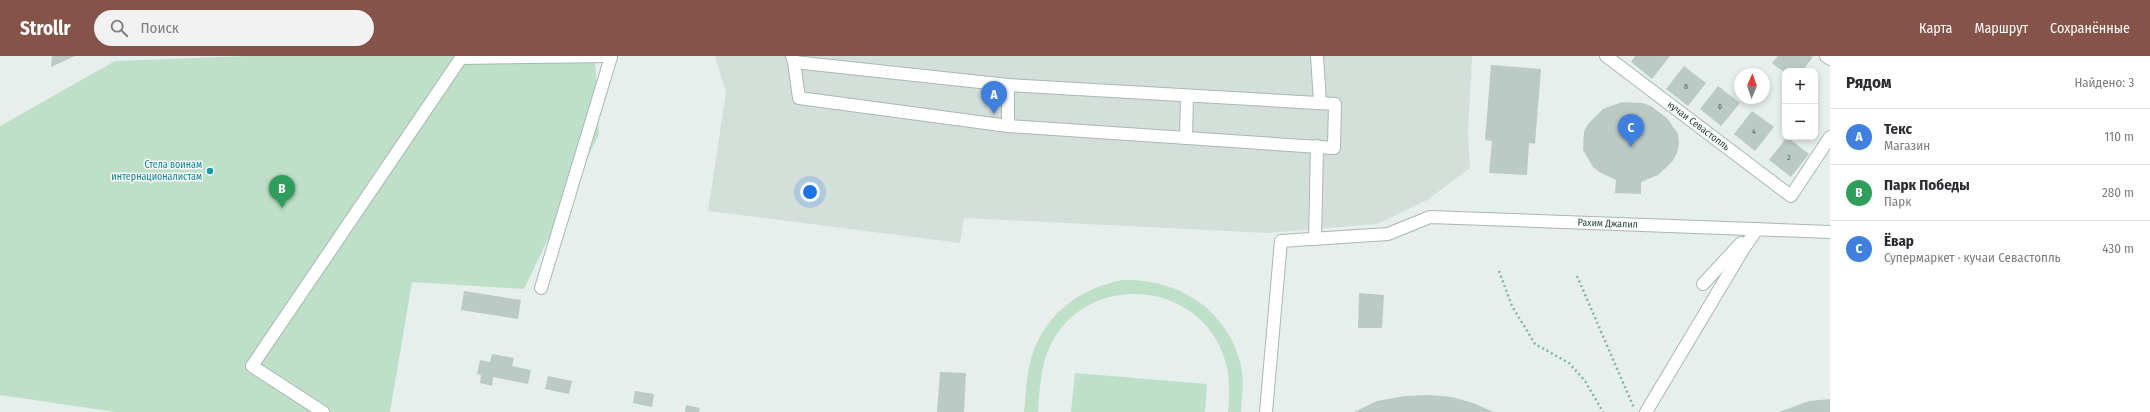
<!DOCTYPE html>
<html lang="ru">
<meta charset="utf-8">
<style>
body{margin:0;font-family:"Fira Sans Condensed",sans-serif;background:#f2f2f3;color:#2b2b33}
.controls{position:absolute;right:12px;top:12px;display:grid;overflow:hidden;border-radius:8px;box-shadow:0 2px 6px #0003}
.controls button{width:36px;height:36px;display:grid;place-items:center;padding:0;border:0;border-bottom:1px solid #e1e1e2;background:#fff;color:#2b2b33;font:20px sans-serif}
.compass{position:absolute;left:1734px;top:12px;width:36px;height:36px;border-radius:50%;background:#fff;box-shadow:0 2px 6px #0003;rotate:2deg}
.you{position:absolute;left:810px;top:136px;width:14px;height:14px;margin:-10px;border:3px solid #fff;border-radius:50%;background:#1a73e8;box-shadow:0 0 0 6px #1a73e833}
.badge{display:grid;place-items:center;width:26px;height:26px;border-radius:50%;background:#855347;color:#fff;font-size:13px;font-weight:700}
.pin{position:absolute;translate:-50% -33px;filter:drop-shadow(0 1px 2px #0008)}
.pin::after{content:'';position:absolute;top:21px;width:14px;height:12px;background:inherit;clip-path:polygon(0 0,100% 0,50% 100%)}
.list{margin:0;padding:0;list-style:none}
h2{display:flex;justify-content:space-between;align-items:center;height:52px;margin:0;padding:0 16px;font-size:17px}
h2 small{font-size:13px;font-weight:400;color:#7c7c81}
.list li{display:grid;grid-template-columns:26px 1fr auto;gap:12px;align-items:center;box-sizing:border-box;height:56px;padding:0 16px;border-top:1px solid #e1e1e2}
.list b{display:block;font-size:15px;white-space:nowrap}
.list p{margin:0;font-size:13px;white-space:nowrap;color:#7c7c81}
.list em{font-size:13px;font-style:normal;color:#7c7c81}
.icon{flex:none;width:22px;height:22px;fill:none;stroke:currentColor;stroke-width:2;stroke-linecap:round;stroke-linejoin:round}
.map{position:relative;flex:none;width:1830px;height:356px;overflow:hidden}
header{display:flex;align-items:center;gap:24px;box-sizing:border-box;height:56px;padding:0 20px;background:#855347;color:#fff}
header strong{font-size:19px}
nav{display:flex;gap:22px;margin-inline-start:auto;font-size:14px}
.search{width:280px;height:36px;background:#f2f2f3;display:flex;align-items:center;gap:10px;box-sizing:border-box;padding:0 14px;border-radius:22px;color:#7c7c81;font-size:15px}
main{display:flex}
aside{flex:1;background:#fff}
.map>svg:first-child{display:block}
.built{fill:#d4dfda}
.green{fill:#bfe0c8}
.building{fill:#bbcac4}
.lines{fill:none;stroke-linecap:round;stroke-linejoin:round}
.minor-casing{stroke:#a8b8b2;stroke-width:14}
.path{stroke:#86b3a5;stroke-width:2.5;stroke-dasharray:2 3;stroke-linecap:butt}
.minor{stroke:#fff;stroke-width:12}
.culture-dot{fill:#0f9aa8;stroke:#f7fbf9;stroke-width:1.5}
.labels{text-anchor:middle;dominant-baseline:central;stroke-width:3;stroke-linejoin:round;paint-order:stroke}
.number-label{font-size:8px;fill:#4a645c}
.street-label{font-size:10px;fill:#24423a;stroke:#f7fbf9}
.culture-label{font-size:10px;fill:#0d838f;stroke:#f7fbf9;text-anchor:end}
</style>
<header>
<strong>Strollr</strong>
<div class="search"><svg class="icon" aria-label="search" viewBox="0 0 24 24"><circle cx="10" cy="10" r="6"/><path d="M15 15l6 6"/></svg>Поиск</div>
<nav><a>Карта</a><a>Маршрут</a><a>Сохранённые</a></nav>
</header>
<main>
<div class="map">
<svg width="1830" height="356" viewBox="0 0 1830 356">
<rect width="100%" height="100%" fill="#e6efeb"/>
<path class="built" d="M715,0H1472L1468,76L1470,112L1427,144L1377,168L1267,177L964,162L960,187L708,155L726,36Z"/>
<path class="green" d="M247,0H595L599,78L524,233L412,226L390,356H115L0,339V70L115,5Z
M1122,224C1178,222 1228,253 1241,310C1244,325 1242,341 1241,356H1228C1230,333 1230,312 1220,291C1188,222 1085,220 1051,288C1040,309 1040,333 1038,356H1024C1026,340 1026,323 1030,307C1041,261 1077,233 1122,224Z
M1075,317L1207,328L1205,356H1071Z"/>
<path class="building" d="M52,0H75L51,11Z
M1635,0H1670L1652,23L1631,6Z
M1778,0H1811L1813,1L1802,15H1785V17L1772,7Z
M1491,9L1541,13L1535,88L1529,87L1527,119L1489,117L1492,85L1485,84Z
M1684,10L1706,27L1688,50L1666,33Z
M1718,30L1740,47L1721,70L1700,53Z
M1622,46L1642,47L1651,50L1667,62L1678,78L1679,88L1677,97L1672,106L1658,119L1641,126V138L1615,137L1616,124L1601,117L1593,111L1583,94L1584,75L1589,67L1603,53Z
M1752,55L1774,71L1755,95L1734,78Z
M1787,81L1809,98L1791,121L1769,104Z
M464,235L521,244L518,263L461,254Z
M1359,237L1384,239L1382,272H1358Z
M492,298L514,302L512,310L531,314L528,328L493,321L492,330L480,327L481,319L477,318L480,304L490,306Z
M940,316L966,317L964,356H937Z
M548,320L572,325L569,338L545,333Z
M635,335L654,338L652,351L633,347Z
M1429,339L1452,341L1473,347L1494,356H1354L1377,345L1405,340Z
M1830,343V356H1779L1809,345Z
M686,349L700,352L699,356H685Z"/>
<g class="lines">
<defs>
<g id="minor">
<path d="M792,0L794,6L1008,29L1335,48L1334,92L1008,70L799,42L794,6"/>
<path d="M1317,0L1320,47"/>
<path id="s1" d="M1606,0L1791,140L1830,81"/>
<path d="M1826,0L1830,3"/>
<path d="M1008,29V70"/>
<path d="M1186,82L1187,40"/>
<path d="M1315,183L1317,90"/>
<path d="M1703,228L1741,187"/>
<path d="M541,232L611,1"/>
<path d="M323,356L252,310L461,2L611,0"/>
<path id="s2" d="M1266,356L1281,185L1388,178L1430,161L1830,176"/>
<path d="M1646,356L1744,192L1757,173"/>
</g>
</defs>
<use href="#minor" class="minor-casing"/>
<path class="path" d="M1499,215L1512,250L1535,288L1569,307L1585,325L1603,356
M1577,220L1634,352"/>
<use href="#minor" class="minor"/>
</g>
<circle class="culture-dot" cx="210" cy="115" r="4"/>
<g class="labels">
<g class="number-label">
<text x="1686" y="30">8</text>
<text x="1720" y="50">6</text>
<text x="1754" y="75">4</text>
<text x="1789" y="101">2</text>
</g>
<g class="street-label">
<text stroke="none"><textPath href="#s1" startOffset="116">кучаи Севастопль</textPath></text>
<text stroke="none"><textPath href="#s2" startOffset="502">Рахим Джалил</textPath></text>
</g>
<g class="culture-label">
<text x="202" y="109">Стела воинам<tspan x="202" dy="12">интернационалистам</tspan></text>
</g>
</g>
</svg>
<div class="controls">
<button>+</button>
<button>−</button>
</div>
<svg class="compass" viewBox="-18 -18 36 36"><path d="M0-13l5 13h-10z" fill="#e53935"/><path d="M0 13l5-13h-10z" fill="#7c7c81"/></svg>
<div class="you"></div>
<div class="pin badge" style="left:994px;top:58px;background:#3f7fe0">A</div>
<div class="pin badge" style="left:282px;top:152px;background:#2e9e5b">B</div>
<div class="pin badge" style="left:1631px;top:91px;background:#3f7fe0">C</div>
</div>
<aside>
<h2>Рядом<small>Найдено: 3</small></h2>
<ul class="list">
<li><span class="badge" style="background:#3f7fe0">A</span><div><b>Текс</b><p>Магазин</p></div><em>110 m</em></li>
<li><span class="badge" style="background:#2e9e5b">B</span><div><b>Парк Победы</b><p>Парк</p></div><em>280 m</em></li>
<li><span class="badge" style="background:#3f7fe0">C</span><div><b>Ёвар</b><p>Супермаркет · кучаи Севастопль</p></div><em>430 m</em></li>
</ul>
</aside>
</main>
